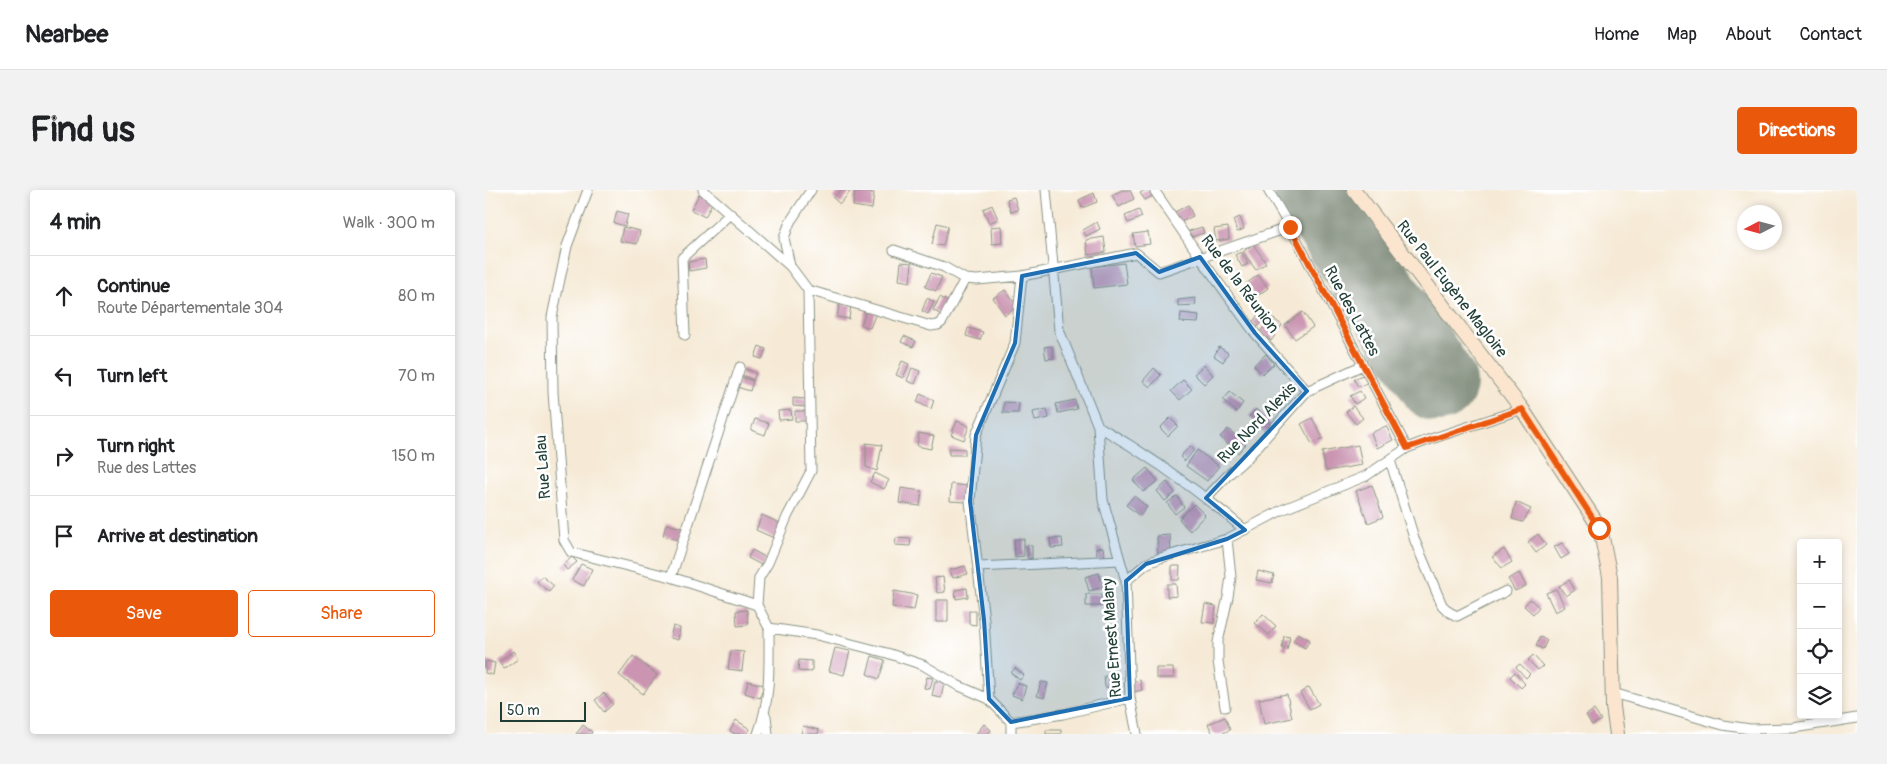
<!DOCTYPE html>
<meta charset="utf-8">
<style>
body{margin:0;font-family:Pangolin,sans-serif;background:#f2f2f2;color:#202124}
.controls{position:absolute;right:15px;bottom:15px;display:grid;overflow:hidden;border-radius:5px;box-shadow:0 2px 8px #0003}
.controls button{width:45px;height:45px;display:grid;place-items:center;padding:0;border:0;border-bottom:1px solid #e0e0e0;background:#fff;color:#202124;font:25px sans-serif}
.compass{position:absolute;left:1252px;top:15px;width:45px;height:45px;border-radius:50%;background:#fff;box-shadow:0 2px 8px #0003;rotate:264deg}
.scale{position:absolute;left:15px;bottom:12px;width:86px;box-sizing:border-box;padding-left:5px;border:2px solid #1f3d34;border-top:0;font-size:14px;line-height:18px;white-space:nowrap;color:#1f3d34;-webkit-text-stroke:4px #fff;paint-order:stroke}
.stop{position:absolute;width:15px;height:15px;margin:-11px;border:4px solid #ea580c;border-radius:50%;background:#fff}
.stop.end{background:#ea580c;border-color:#fff;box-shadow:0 1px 5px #0008}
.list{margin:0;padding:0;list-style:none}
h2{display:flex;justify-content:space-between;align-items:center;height:65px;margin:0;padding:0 20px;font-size:21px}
h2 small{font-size:16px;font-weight:400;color:#757577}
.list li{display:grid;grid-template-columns:32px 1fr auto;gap:15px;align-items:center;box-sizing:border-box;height:80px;padding:0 20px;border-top:1px solid #e0e0e0}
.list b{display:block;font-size:19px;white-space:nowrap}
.list p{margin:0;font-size:16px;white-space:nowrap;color:#757577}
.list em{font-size:16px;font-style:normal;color:#757577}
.actions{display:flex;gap:10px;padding:15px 20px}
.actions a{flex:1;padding:11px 0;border:1px solid #ea580c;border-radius:5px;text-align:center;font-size:18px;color:#ea580c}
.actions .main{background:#ea580c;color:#fff}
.icon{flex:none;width:28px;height:28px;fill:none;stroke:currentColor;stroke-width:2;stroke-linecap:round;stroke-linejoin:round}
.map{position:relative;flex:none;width:1372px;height:544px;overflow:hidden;border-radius:5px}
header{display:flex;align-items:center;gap:30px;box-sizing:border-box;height:70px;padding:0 25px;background:#fff;border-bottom:1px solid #e0e0e0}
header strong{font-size:24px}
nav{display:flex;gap:28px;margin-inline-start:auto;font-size:18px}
.intro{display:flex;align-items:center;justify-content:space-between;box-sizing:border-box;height:120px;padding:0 30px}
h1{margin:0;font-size:35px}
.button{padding:12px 22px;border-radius:5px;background:#ea580c;color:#fff;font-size:18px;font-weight:700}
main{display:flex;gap:30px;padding:0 30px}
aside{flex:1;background:#fff;border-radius:5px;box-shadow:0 2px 8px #0003}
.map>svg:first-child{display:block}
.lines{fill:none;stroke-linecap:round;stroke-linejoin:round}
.runway{stroke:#8a9485;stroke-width:78}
.building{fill:#cb95b2}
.minor-casing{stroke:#8a9485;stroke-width:11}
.secondary-casing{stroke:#8a9485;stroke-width:16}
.minor{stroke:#fff;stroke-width:9}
.secondary{stroke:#fbe5cf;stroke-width:14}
.route{stroke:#ea580c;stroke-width:6}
.marked{fill:#1f6fb2;fill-opacity:0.2;stroke:#1f6fb2;stroke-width:4;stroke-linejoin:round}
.labels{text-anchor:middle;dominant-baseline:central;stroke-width:5;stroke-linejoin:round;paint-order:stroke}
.street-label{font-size:16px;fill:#1f3d34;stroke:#fff}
</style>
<header>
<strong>Nearbee</strong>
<nav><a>Home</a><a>Map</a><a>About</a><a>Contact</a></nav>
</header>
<div class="intro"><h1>Find us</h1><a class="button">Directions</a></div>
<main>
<aside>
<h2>4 min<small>Walk · 300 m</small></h2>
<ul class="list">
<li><svg class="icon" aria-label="ahead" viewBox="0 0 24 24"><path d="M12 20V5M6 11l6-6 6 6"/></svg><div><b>Continue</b><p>Route Départementale 304</p></div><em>80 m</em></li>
<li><svg class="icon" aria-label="left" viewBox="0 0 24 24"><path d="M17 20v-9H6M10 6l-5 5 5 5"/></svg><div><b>Turn left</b></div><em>70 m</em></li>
<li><svg class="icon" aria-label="right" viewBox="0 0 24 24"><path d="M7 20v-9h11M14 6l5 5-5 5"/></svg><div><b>Turn right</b><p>Rue des Lattes</p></div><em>150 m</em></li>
<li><svg class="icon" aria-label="arrive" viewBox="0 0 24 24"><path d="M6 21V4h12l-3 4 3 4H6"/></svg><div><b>Arrive at destination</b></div></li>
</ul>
<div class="actions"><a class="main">Save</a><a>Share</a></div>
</aside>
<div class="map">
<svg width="1372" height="544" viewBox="0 0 1372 544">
<rect width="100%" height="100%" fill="#fff"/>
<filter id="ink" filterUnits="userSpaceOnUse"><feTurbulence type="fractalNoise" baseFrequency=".02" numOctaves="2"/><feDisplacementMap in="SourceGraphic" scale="10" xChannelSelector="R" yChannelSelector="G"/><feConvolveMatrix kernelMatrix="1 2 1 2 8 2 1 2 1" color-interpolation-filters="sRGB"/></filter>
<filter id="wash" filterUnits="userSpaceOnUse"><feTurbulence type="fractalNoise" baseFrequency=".0096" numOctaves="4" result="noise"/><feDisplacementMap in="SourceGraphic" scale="20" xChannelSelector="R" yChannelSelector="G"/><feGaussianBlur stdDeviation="1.12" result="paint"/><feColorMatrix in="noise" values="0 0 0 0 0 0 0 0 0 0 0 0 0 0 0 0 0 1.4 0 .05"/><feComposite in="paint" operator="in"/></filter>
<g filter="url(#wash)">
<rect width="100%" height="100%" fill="#f6ead6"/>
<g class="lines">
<path class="runway" d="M827,0L953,193"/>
</g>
<g id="blocks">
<path class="building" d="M356,0H363L365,2L355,14L348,8Z
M637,0H645L649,9L634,17L627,5Z
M660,0H668L671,4L660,10L655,3Z
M370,1L389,3L387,19L368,16Z
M609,3L612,12L597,18L594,10Z
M214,4L228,11L220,27L206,20Z
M529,7L533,20L526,22L522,9Z
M507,15L513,29L504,33L498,19Z
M703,15L708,26L694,33L688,23Z
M654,20L657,27L643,33L640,26Z
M132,21L143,24L140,36L129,33Z
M755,27L759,39L752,42L748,30Z
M612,32L615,39L601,46L598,40Z
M452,33L463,36L458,56L447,54Z
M516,36L517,53L507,54L506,37Z
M138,37L155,41L152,54L135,51Z
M717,37L719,43L703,48L701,42Z
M743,37L744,49L731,51L729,39Z
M663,42L665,54L650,56L648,44Z
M619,47L621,62L603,65L601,50Z
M768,54L781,73L771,80L758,62Z
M756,62L763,74L757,77L750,65Z
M220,69L221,78L204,81L203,72Z
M416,72L427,73L425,92L414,90Z
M639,73L642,94L609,98L607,77Z
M446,83L457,87L451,101L440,97Z
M773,85L783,98L771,107L761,94Z
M520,100L532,116L520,125L508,108Z
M455,107L465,113L458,126L448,120Z
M442,108L449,112L443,124L437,121Z
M710,108L711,115L693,116V110Z
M355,113L366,115L364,129L352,127Z
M382,119L391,123L385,138L376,135Z
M775,122L781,126L773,137L767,133Z
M818,122L828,137L810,149L800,135Z
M696,123L714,125L713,133L695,132Z
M786,127L797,135L786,151L775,142Z
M483,138L498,142L495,150L481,146Z
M419,146L431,151L428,157L416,152Z
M274,156L281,159L277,169L270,167Z
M567,156L569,168L561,169L559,157Z
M734,157L743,163L738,172L729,166Z
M781,164L789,174L777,184L769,175Z
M417,171L424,174L418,188L411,185Z
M719,175L728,185L719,194L709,184Z
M258,178L271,183L268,190L256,185Z
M427,178L435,181L430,194L422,191Z
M669,178L676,185L665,197L658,191Z
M880,184L884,192L873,197L869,189Z
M255,187L268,191L265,201L252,197Z
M698,190L707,199L695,210L686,201Z
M875,201L879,208L870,214L865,206Z
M745,202L758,213L751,222L738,210Z
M435,204L449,210L446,219L432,212Z
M308,208L321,209V217L308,216Z
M590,210L592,219L573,223L571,214Z
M519,212L534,213L533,223H518Z
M868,216L878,228L871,234L861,222Z
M562,219L564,228L550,231L548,222Z
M771,219L788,237L782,243L764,226Z
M306,220L307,229L294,230L293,221Z
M310,221H324V231H310Z
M685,228L693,236L683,246L675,238Z
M827,228L838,248L827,254L816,234Z
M270,229L284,233L280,245L266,240Z
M472,231L484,236L479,250L466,245Z
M901,236L908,250L892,258L886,243Z
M743,239L761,254L753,263L735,247Z
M434,243L449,246L446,259L432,256Z
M381,253L397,255L392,281L381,277Z
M873,255L877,275L841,281L837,262Z
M705,256L709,260L700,271L695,267Z
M464,258L480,259V265H464Z
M712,260L734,276L722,291L701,276Z
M662,278L673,291L658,302L648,290Z
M390,283L404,290L399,299L385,292Z
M682,292L690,303L680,311L672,301Z
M466,294L482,296L481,312L465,311Z
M887,295L898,327L883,333L871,301Z
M416,298L437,301L435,316L414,313Z
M649,306L662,317L655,326L641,315Z
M692,306L699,317L690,324L682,313Z
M1031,312L1046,319L1038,332L1027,329Z
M709,314L720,325L705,341L694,329Z
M277,325L297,334L291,349L271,340Z
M181,334L198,338L194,350L178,346Z
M1053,344L1061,355L1051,363L1043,352Z
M685,345L686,363L673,364L672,346Z
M411,348L426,349L425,356L410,355Z
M577,348L578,357L566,358L565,349Z
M529,349H539V366L530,367Z
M1077,353L1084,364L1076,369L1069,357Z
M542,355L547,356V369L542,368Z
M618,357L620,370L613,371L611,358Z
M1019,359L1027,372L1017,378L1007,367Z
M267,360L282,368L278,376L263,368Z
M87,367L92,372L82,380L78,375Z
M96,374L107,379L99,396L87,390Z
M480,376L483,384L468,388L465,380Z
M687,376H695L694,390H687Z
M773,381L789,385L787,393L771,390Z
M614,383L618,397L604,401L600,387Z
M1034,383L1041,396L1030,401L1023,389Z
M57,386L69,396L64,402L52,392Z
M458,387L460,402L452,403L450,388Z
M1084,390L1090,400L1081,406L1074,396Z
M682,394H691L692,406L682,407Z
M482,398L483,407L471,409L470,400Z
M1071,399L1080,417L1070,422L1061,403Z
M409,401L432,405L429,420L407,417Z
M601,404H617V416H601Z
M1045,409L1054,417L1048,424L1039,416Z
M451,410H463V432H451Z
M720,414L731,416L729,433L717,432Z
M262,420L263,435L252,436L251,421Z
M484,421H491V435L484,434Z
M778,424L791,436L784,445L770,433Z
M188,436L195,438L193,450L185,448Z
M813,443L825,450L820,458L808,451Z
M799,446L805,447L802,460L797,458Z
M1055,447L1062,450L1058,459L1051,456Z
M350,458L365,461L359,485L344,481Z
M28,461L33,469L19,479L14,472Z
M246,461L259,462L257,481L243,479Z
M1048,465L1058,476L1053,480L1043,470Z
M148,466L172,485L158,504L134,485Z
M387,466L400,470L394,489L382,484Z
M314,470L327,471V482L313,481Z
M1,471L10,473L8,485L0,483Z
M1035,474L1045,484L1041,488L1031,477Z
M530,478L539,485L535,490L526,483Z
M671,478H688L689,488H671Z
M1030,482L1040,494L1036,498L1025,487Z
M619,486H628L629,497H620Z
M442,487L448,488L445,499L439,498Z
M655,490L657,500L641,504L639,493Z
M263,491L279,495L275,508L260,503Z
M450,491L459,492L456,508L447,506Z
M556,492L563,493L559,508L552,506Z
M532,493L541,496L537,509L527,505Z
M824,497L834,514L825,519L815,503Z
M119,503L128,514L119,522L110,510Z
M802,504L807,528L779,534L774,509Z
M1109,520L1116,530L1107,535L1101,525Z
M740,527L745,540L736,544H728L723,534Z
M251,530L265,539L262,544H250L245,541Z
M499,534L506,540L503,544H491Z
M98,535L107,542L106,544H91Z
M318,536L334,540L333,544H316Z
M561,540H576V544H561Z"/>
</g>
</g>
<g filter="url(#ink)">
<use href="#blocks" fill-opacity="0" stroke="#8a9485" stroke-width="1"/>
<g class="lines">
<defs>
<path id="minor" d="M103,0L82,56L67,127L68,202L79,350L86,362L186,387L272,415
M218,0L305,76
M561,0L574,140L613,236L618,310L641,391L645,508L652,544
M669,0L715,67L770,143L822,201
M783,0L805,37L922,258
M409,60L459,77L480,89L492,90L537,86
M323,100L446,136L453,135L457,132L480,89
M200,145L197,68L245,24
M613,236C665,266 714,301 760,340
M905,270L930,351L957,415L964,422L972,426L1021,401
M721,308L743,285L763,267L822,201L878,175
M493,377L635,370
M186,387L255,177
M641,391L661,374L675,368L742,349L799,319L881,286L922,258L946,249L1037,219
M272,415L274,388L283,373L302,327L326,281L323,100L305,76L299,48L305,32L326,0
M272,415L284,438L332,445L402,463L438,475L472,495L504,509L526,532L578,524L645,508
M1128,503L1238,535L1265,539L1308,538L1372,528
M504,509L499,430L485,311L491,245L530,153L537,86L651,63L674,82L805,37
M740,517L733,471V452L743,407L746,387L742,349
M281,526L283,544
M273,544C286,509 284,475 284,438
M526,544V532"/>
<path id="secondary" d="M869,0L1037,219L1115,338L1125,387L1128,517L1132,544"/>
</defs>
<use href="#minor" class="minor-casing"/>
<use href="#secondary" class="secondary-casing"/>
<use href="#minor" class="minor"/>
<use href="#secondary" class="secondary"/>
</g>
</g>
<g class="lines" filter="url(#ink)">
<path class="route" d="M805,37L922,258L1037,219L1114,338"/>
</g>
<path class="marked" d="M651,63L674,82L715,67L770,143L822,201L721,308L760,340L742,349L661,374L641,391L645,508L526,532L504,509L499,430L485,311L491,245L530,153L537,86Z"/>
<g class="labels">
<g class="street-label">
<text transform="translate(755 94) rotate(53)">Rue de la Réunion</text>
<text transform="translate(967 99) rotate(52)">Rue Paul Eugène Magloire</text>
<text transform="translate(867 121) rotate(62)">Rue des Lattes</text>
<text transform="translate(772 233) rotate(-46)">Rue Nord Alexis</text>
<text transform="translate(58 277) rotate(-94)">Rue Lalau</text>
<text transform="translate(627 448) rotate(-94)">Rue Ernest Malary</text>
</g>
</g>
</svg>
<div class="controls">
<button>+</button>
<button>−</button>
<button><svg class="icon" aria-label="locate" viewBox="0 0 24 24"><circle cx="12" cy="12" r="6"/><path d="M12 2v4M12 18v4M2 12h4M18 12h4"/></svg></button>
<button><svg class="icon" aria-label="layers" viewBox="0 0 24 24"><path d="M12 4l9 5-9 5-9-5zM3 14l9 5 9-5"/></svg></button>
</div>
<svg class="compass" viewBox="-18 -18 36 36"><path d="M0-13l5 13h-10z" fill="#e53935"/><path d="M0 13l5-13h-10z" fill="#757577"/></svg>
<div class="scale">50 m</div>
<div class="stop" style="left:1114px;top:338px"></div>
<div class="stop end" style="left:805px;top:37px"></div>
</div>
</main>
